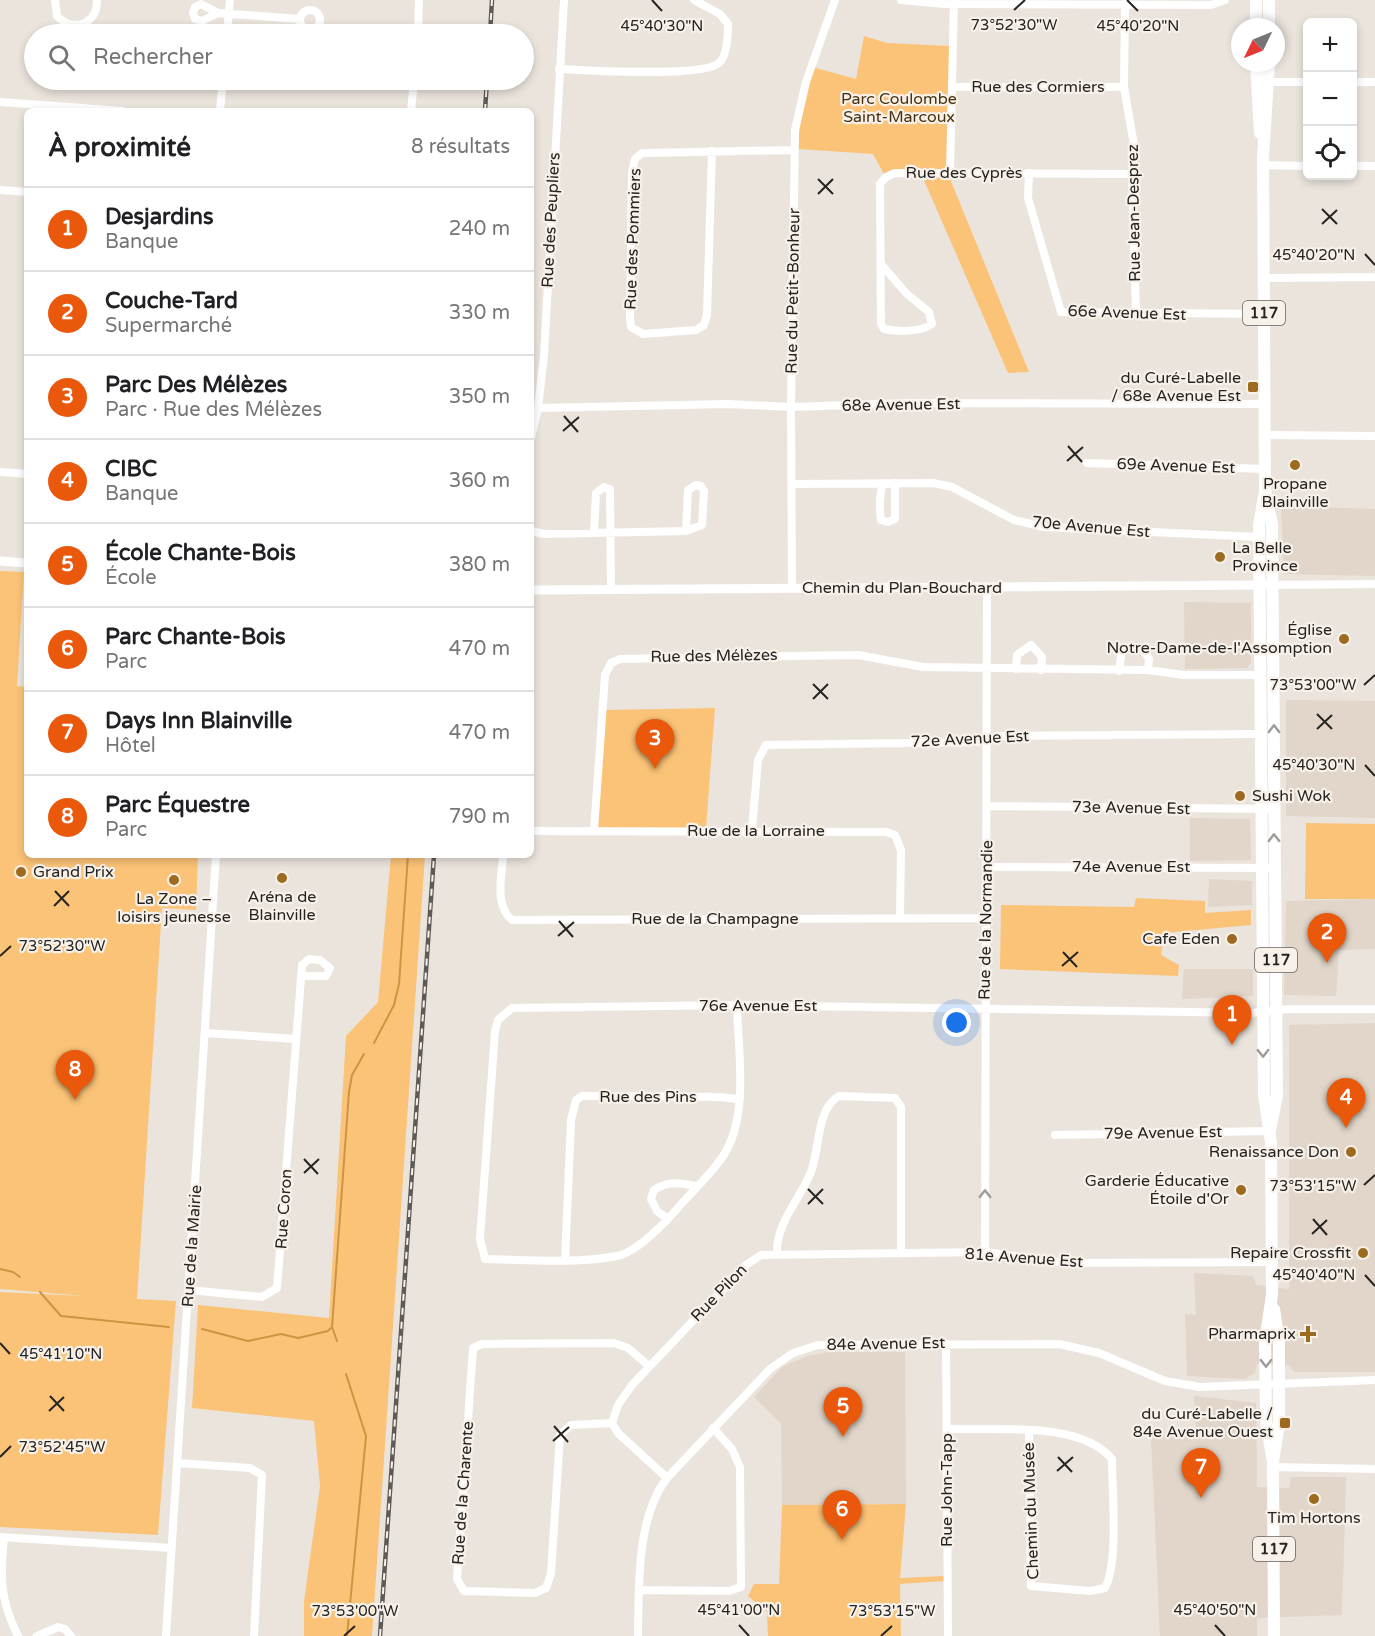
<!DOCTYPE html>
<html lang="fr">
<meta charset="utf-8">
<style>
body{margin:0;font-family:"Varela Round",sans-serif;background:#f6f6f6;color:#202124}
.controls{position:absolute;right:18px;top:18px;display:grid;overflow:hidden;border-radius:9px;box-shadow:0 3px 9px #0003}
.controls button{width:54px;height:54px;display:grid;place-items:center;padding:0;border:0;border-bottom:2px solid #e0e0e0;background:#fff;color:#202124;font:30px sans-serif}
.compass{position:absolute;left:1231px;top:18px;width:54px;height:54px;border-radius:50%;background:#fff;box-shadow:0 3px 9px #0003;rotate:227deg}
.you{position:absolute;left:957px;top:1023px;width:21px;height:21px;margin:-15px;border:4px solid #fff;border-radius:50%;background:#1a73e8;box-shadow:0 0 0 9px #1a73e833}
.badge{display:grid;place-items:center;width:39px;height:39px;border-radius:50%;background:#ea580c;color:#fff;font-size:20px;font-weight:700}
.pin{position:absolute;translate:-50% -50px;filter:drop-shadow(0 2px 3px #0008)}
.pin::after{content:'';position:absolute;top:32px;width:21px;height:18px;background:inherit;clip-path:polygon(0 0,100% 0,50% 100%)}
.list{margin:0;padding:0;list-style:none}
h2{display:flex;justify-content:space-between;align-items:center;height:78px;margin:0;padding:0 24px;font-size:26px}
h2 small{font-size:20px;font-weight:400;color:#757577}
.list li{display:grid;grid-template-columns:39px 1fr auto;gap:18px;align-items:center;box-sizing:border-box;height:84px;padding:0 24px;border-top:2px solid #e0e0e0}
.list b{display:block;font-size:22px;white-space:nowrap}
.list p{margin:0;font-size:20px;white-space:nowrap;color:#757577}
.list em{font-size:20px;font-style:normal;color:#757577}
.icon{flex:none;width:33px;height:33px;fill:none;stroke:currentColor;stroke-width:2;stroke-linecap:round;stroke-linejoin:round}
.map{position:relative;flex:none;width:1375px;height:1636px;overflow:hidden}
.search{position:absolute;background:#fff;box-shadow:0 3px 9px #0003;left:24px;top:24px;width:510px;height:66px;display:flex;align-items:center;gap:15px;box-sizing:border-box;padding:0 21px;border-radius:33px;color:#757577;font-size:22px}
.panel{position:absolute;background:#fff;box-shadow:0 3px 9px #0003;left:24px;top:108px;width:510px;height:750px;border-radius:9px}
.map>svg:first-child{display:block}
.built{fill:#e1d6c9}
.green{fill:#fbc377}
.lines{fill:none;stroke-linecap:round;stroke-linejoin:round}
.stream{stroke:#cd9442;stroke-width:2}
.minor{stroke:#fff;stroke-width:8}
.tertiary{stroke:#fff;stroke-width:9}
.primary{stroke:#fff;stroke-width:12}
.rail-casing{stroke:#5e5b57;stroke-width:4.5}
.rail{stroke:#f7f1ea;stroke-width:2;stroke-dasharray:7;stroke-linecap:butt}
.oneway{stroke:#9d9c9b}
.ticks{fill:none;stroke:#262421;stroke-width:2}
.poi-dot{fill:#9c6b1f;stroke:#f7f1ea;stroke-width:2}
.labels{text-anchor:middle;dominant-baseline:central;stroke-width:4.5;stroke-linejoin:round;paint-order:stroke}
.shield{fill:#f7f1ea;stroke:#65625d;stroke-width:1.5}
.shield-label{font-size:15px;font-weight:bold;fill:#262421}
.street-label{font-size:16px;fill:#262421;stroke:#f7f1ea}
.park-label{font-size:16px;fill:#48310d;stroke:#f7f1ea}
.poi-label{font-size:16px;fill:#262421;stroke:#f7f1ea;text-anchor:end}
.ticks-label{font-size:15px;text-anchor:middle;fill:#262421;stroke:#f7f1ea;stroke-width:4.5;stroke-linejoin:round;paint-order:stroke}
</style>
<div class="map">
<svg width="1375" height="1636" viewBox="0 0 1375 1636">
<rect width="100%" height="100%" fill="#eae4dc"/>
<path class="built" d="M1281,506L1375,509V576L1284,574Z
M1184,602L1251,603V662L1247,668L1185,669Z
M1286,700L1375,701V818L1286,816Z
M1190,818L1250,819L1251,860L1190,861Z
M1209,879L1252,881V905L1208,907Z
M1375,899V949L1339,950L1336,996L1284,995L1286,901Z
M1184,969H1253V996L1182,999Z
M1375,1023V1372H1294L1289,1365L1257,1364L1255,1373L1245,1379L1187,1376L1185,1314L1196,1315L1194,1273L1253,1276L1256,1285L1289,1289V1025Z
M830,1352H905L906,1504L782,1505L781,1424L754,1397L782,1367L807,1356Z
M1194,1396L1256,1403L1257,1487L1289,1488L1291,1477H1346L1342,1615L1257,1618V1636H1160L1151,1436L1196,1432Z"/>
<path class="green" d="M864,36L887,43L951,46L949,171L885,176L873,154L798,149L801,108L812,67L856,79Z
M948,174L1029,372L1008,373L923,178Z
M0,571L24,572L17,686L27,687V855H198L196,910L162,908L137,1299L176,1301L158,1535L0,1527V1292L85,1296L0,1289Z
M715,708L706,828H596L605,710Z
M1306,823L1375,824V899H1305Z
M391,855H425L372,1636H304V1601L320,1486L314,1421L192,1408L198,1305L329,1318L346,1036L378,1002Z
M1136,898L1205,901V913L1251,910V925L1164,933L1161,955L1179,965L1178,976L1000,969L1001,905L1134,907Z
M906,1504L900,1578L946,1576L945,1581L900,1584L901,1636H768L767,1612L748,1596L754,1584H779L782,1505Z"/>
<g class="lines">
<path class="stream" d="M374,1043L394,1005L399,984L408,855
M0,1269L13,1272L20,1277
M40,1292L61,1316L169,1327
M202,1329L248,1341L281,1334L298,1338L328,1331L332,1327
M337,1341L332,1327L349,1092L352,1075L364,1054
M346,1374L366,1436L347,1636"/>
<path class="minor" d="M55,0L57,16C73,33 98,24 97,0
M901,0L945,4L1211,5L1225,0
M1125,4L1124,87L1134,145L1132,174L1136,314
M300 20a10 10 0 1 1 20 0a10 10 0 1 1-20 0Z
M218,13L202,21L195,19L193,13L195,7L201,4L218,13L300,19
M227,34L230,0
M418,34L419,0
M559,69C586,70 702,78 719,63C727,56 728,34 728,24L720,14L694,0
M1269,82H1308
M1352,82H1375
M952,87H1124
M0,102L123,111
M220,111L223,80
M411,111L414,80
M712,151L707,315L704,325L696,330L643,334L631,327L630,316L632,173L635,159L642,153H648L794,150
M1263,165L1308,166
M1352,166H1375
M950,172L954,0
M1029,173L1028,198L1061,312L1264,314
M0,190L27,192
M881,264L906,293L929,312L932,324C922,332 897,332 884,329L881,324L880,184L886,177L895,173L1132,174
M1264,278L1375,277
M538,408L728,404L791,407L910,403L1265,404
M1265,435L1375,436
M531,438L538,408L544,355L564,0
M1087,463L1265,469
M0,472L27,474
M883,483C879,496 879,506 881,520L888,522L895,519V483
M792,484L933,483L952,487L1014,520L1044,527L1259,537
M531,531L544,534L686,531L702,525L704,491L701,486L696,485L688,490L686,531
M594,531L596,493L604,487L610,489L611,589
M1273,585L1375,584
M792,588L791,407L795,130L806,82L835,0
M1016,669L1017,655L1031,645L1042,657L1041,670
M1119,671L1122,649L1142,648L1149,659L1148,670
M987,806L1274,809
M752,830L758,760L766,745L977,742L998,736L1261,734
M531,831L886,832L895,835L901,850L900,918
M594,831L605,675L611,663L620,659L858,655L923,667L1148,670L1184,675H1260
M503,855C502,876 494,905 512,920L987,918
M987,867L1275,868
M737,1005C738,1050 749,1112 725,1153C713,1173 692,1191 677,1209C665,1223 637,1252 617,1256C574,1264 529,1260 485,1259L480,1239L495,1031L498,1020L512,1008L737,1005L1252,1013L1289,1009H1375
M205,1033L296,1039
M1055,1135L1270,1131
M668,1219L657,1211L651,1199L654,1190C669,1180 680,1183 697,1186
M985,1252L987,587
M777,1253C776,1223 800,1199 811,1172C820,1149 816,1109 839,1096L895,1098L901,1107V1253
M565,1261L571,1120L576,1100L582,1096H600L720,1097L738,1099
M189,1290L262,1297L277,1288L302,965L309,959L320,960L330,968L326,976H302
M946,1344L948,1636
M612,1423L618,1405L632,1385L746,1265L761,1255L985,1252L1066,1263L1271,1262
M612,1423L571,1425L560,1435L551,1574L546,1588L535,1593L464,1591L457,1579L473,1348L482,1344L614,1343L628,1348L649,1366
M612,1423L618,1433L667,1478
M947,1429H959C1003,1430 1081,1422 1112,1459C1112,1491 1119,1562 1105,1588L1090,1591L1031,1586L1029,1431
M177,1463L250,1468L262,1475L254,1636
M1273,1467L1375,1469
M0,1537L171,1548
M4,1537C0,1578 0,1600 18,1636
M640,1590L729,1591L741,1587L740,1467L732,1449L713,1428
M37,1636L58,1627L65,1629L71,1636
M166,1636L216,855
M638,1636C639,1587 636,1518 667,1478L770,1369L793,1353L818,1345L1059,1344L1099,1353L1165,1381L1200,1387L1375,1380"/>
<path class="tertiary" d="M0,561L27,563
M531,590L1264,585"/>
<path class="primary" d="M1256,0V27
M1269,27V0
M1256,63L1260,133
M1269,63L1263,158L1265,489L1272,525L1277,1095L1270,1131
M1264,496L1259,525L1264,1095L1271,1143L1272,1295L1265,1341L1266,1421L1273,1462
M1274,1309L1279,1341V1423L1273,1462L1274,1636"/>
<defs>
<path id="rail" d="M490,34L492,0
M485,111L487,80
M380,1636L434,855"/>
</defs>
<use href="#rail" class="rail-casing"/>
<use href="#rail" class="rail"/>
</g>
<defs><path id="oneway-chevron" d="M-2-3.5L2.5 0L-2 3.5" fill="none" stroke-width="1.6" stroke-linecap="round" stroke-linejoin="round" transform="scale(1.5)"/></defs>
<g class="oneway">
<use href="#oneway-chevron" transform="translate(1274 729) rotate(-90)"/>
<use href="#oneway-chevron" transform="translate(1274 838) rotate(-91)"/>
<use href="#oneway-chevron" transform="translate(1263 1053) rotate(89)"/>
<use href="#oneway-chevron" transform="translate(985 1194) rotate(-90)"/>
<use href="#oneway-chevron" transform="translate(1266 1363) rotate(90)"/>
</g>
<path class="ticks" d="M652,0L662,11M1127,0L1138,11M1014,10L1025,0M818,179L833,194M818,194L833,179M1322,209L1337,224M1322,224L1337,210M1365,254L1375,265M564,416L578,432M563,431L579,417M1068,446L1082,462M1067,461L1083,447M813,684L828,699M1364,685L1375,675M813,699L828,684M1317,714L1332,729M1317,729L1332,715M1365,765L1375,776M55,891L69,906M54,906L69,891M559,921L573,937M558,936L574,922M1063,952L1077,967M0,956L11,946M1062,966L1078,952M304,1159L318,1174M304,1173L319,1159M1364,1185L1375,1175M808,1189L823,1204M808,1204L823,1189M1313,1219L1327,1235M1312,1234L1327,1220M1365,1275L1375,1286M0,1343L10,1354M50,1396L64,1411M49,1411L64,1397M554,1426L568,1442M553,1441L569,1427M0,1457L11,1446M1058,1457L1072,1472M1057,1471L1073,1457M739,1625L749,1636M1215,1625L1225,1636M344,1636L355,1626M881,1636L892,1626"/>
<g class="poi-dot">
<rect x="1247" y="381" width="12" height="12" rx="3"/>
<circle cx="1295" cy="465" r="6"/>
<circle cx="1220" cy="557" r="6"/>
<circle cx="1344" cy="639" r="6"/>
<circle cx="1240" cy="796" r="6"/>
<circle cx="21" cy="872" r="6"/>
<circle cx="282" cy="878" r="6"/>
<circle cx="174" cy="880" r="6"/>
<circle cx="1232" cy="939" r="6"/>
<circle cx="1351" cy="1152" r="6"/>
<circle cx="1241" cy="1190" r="6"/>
<circle cx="1363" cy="1253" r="6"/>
<path d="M1305 1325h6v6h6v6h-6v6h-6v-6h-6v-6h6z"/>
<rect x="1279" y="1417" width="12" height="12" rx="3"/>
<circle cx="1314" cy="1499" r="6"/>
</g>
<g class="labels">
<g class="shield">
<rect x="1243" y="301" width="42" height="24" rx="4.5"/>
<rect x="1255" y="948" width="42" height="24" rx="4.5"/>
<rect x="1253" y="1537" width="42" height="24" rx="4.5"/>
</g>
<g class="shield-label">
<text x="1264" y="313">117</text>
<text x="1276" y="960">117</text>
<text x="1274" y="1549">117</text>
</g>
<g class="street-label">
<text x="1038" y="87">Rue des Cormiers</text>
<text x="964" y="173">Rue des Cyprès</text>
<text transform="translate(1134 213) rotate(-91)">Rue Jean-Desprez</text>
<text transform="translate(551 220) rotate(-87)">Rue des Peupliers</text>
<text transform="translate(633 239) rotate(-88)">Rue des Pommiers</text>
<text transform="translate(793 291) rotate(-89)">Rue du Petit-Bonheur</text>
<text transform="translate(1127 313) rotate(2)">66e Avenue Est</text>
<text transform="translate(901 405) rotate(-1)">68e Avenue Est</text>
<text transform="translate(1176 466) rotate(2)">69e Avenue Est</text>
<text transform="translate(1091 527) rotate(5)">70e Avenue Est</text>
<text x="902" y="588">Chemin du Plan-Bouchard</text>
<text transform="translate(714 656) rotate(-1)">Rue des Mélèzes</text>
<text transform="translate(970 739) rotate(-3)">72e Avenue Est</text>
<text transform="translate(1131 808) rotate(1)">73e Avenue Est</text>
<text x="756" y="831">Rue de la Lorraine</text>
<text x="1131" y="867">74e Avenue Est</text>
<text x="715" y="919">Rue de la Champagne</text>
<text transform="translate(986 920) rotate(-89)">Rue de la Normandie</text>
<text x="758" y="1006">76e Avenue Est</text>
<text x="648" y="1097">Rue des Pins</text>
<text transform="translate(1163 1133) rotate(-1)">79e Avenue Est</text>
<text transform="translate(284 1209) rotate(-86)">Rue Coron</text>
<text transform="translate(192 1246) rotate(-86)">Rue de la Mairie</text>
<text transform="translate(1024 1258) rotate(4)">81e Avenue Est</text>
<text transform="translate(719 1293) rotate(-46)">Rue Pilon</text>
<text transform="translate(886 1344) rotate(-1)">84e Avenue Est</text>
<text transform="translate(947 1490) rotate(-90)">Rue John-Tapp</text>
<text transform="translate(463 1493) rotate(-86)">Rue de la Charente</text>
<text transform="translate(1031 1511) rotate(-92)">Chemin du Musée</text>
</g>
<g class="park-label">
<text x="899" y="99">Parc Coulombe<tspan x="899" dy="18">Saint-Marcoux</tspan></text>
</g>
<g class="poi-label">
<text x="1241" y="378">du Curé-Labelle<tspan x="1241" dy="18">/ 68e Avenue Est</tspan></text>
<text x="1295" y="484" text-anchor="middle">Propane<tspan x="1295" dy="18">Blainville</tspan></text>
<text x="1232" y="548" text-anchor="start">La Belle<tspan x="1232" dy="18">Province</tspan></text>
<text x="1332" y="630">Église<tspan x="1332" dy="18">Notre-Dame-de-l'Assomption</tspan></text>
<text x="1252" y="796" text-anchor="start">Sushi Wok</text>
<text x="33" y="872" text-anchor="start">Grand Prix</text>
<text x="282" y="897" text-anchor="middle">Aréna de<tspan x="282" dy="18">Blainville</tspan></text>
<text x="174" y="899" text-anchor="middle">La Zone –<tspan x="174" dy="18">loisirs jeunesse</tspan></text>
<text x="1220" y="939">Cafe Eden</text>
<text x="1339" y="1152">Renaissance Don</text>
<text x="1229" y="1181">Garderie Éducative<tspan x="1229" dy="18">Étoile d'Or</tspan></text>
<text x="1351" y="1253">Repaire Crossfit</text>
<text x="1296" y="1334">Pharmaprix</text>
<text x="1273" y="1414">du Curé-Labelle /<tspan x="1273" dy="18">84e Avenue Ouest</tspan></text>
<text x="1314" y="1518" text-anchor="middle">Tim Hortons</text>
</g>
</g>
<g class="ticks-label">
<text x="1014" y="30">73°52'30"W</text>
<text x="662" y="31">45°40'30"N</text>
<text x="1138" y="31">45°40'20"N</text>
<text x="1314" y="260">45°40'20"N</text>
<text x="1313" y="690">73°53'00"W</text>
<text x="1314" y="770">45°40'30"N</text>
<text x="62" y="951">73°52'30"W</text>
<text x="1313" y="1191">73°53'15"W</text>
<text x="1314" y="1280">45°40'40"N</text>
<text x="61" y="1359">45°41'10"N</text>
<text x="62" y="1452">73°52'45"W</text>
<text x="739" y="1615">45°41'00"N</text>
<text x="1215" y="1615">45°40'50"N</text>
<text x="355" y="1616">73°53'00"W</text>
<text x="892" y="1616">73°53'15"W</text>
</g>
</svg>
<div class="controls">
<button>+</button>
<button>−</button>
<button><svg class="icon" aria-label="locate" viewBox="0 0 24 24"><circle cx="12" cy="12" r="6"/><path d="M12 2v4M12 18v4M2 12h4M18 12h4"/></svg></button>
</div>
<svg class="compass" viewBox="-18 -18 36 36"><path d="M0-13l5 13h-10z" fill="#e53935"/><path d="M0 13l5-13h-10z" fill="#757577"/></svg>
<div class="you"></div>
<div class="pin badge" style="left:1232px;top:1045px">1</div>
<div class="pin badge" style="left:1327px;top:963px">2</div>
<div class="pin badge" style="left:655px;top:769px">3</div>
<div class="pin badge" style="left:1346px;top:1128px">4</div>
<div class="pin badge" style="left:843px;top:1437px">5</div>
<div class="pin badge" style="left:842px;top:1540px">6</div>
<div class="pin badge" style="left:1201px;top:1498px">7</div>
<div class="pin badge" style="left:75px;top:1100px">8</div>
<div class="search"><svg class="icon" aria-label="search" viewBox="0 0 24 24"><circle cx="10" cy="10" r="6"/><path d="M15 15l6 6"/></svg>Rechercher</div>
<section class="panel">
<h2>À proximité<small>8 résultats</small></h2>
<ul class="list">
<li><span class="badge">1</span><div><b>Desjardins</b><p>Banque</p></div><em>240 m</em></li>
<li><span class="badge">2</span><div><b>Couche-Tard</b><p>Supermarché</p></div><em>330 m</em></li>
<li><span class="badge">3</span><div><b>Parc Des Mélèzes</b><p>Parc · Rue des Mélèzes</p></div><em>350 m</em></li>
<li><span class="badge">4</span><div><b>CIBC</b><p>Banque</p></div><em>360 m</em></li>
<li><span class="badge">5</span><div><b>École Chante-Bois</b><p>École</p></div><em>380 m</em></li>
<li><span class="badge">6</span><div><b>Parc Chante-Bois</b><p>Parc</p></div><em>470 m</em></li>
<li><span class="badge">7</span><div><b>Days Inn Blainville</b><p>Hôtel</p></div><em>470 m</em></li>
<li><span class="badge">8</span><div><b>Parc Équestre</b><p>Parc</p></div><em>790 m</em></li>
</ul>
</section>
</div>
